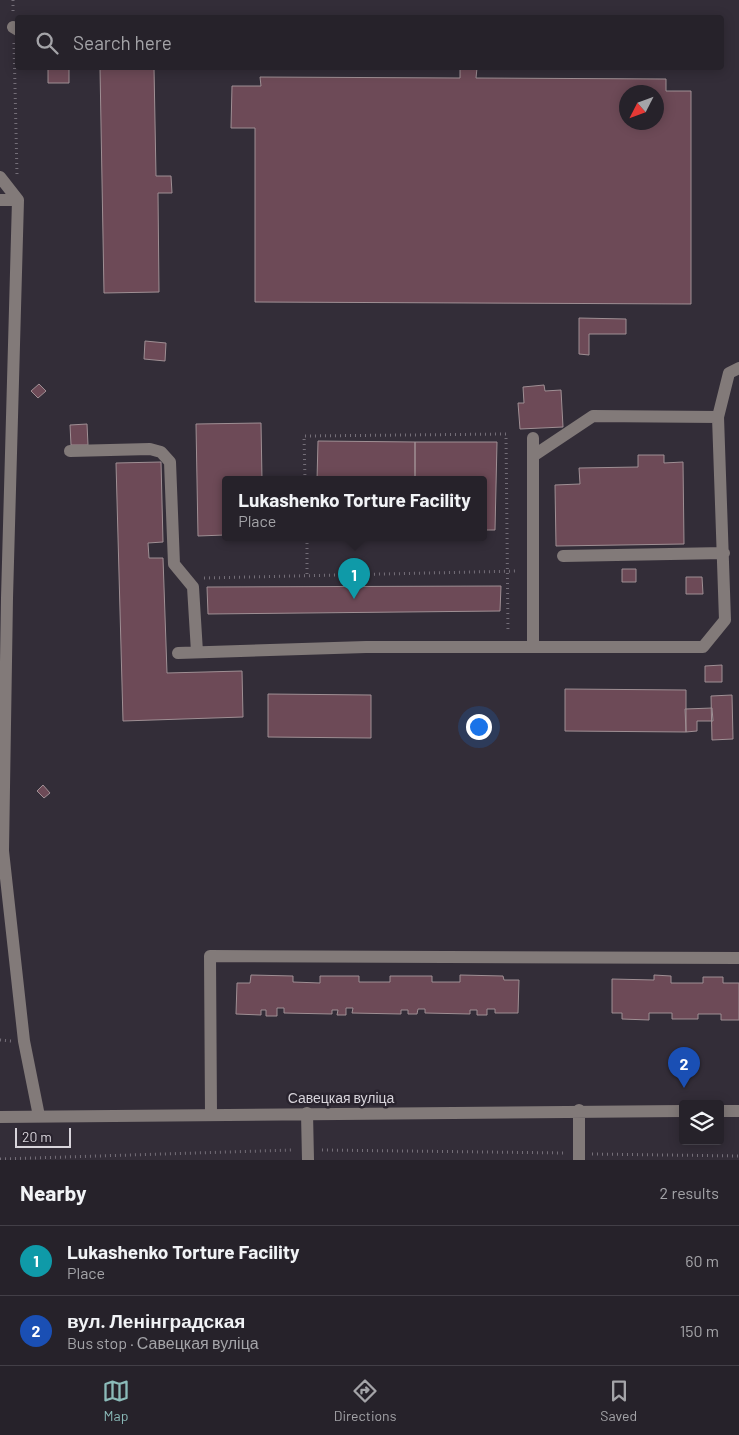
<!DOCTYPE html>
<meta charset="utf-8">
<style>
body{margin:0;font-family:Barlow,sans-serif;background:#2e2a32;color:#f1f3f6}
.controls{position:absolute;right:15px;bottom:15px;display:grid;overflow:hidden;border-radius:5px;box-shadow:0 2px 12px #0003}
.controls button{width:45px;height:45px;display:grid;place-items:center;padding:0;border:0;border-bottom:1px solid #423f47;background:#26222a;color:#f1f3f6;font:25px sans-serif}
.compass{position:absolute;left:619px;top:85px;width:45px;height:45px;border-radius:50%;background:#26222a;box-shadow:0 2px 12px #0003;rotate:228deg}
.scale{position:absolute;left:15px;bottom:12px;width:56px;box-sizing:border-box;padding-left:5px;border:2px solid #d8d4db;border-top:0;font-size:14px;line-height:18px;white-space:nowrap;color:#d8d4db;-webkit-text-stroke:4px #29232e;paint-order:stroke}
.you{position:absolute;left:478px;top:726px;width:18px;height:18px;margin:-12px;border:4px solid #fff;border-radius:50%;background:#1a73e8;box-shadow:0 0 0 8px #1a73e833}
.badge{display:grid;place-items:center;width:32px;height:32px;border-radius:50%;background:#8bbbb9;color:#fff;font-size:16px;font-weight:700}
.pin{position:absolute;translate:-50% -41px;filter:drop-shadow(0 1px 2px #0008)}
.pin::after{content:'';position:absolute;top:26px;width:18px;height:15px;background:inherit;clip-path:polygon(0 0,100% 0,50% 100%)}
.popup{position:absolute;left:222px;top:476px;width:265px;height:65px;box-sizing:border-box;display:grid;place-content:center;border-radius:5px;background:#26222a;filter:drop-shadow(0 1px 4px #0005);font-size:16px;white-space:nowrap;color:#a4a4a8}
.popup b{font-size:19px;color:#f1f3f6}
.popup::after{content:'';position:absolute;left:50%;top:100%;margin-left:-10px;border:10px solid transparent;border-top-color:#26222a}
.list{margin:0;padding:0;list-style:none}
h2{display:flex;justify-content:space-between;align-items:center;height:65px;margin:0;padding:0 20px;font-size:21px}
h2 small{font-size:16px;font-weight:400;color:#a4a4a8}
.list li{display:grid;grid-template-columns:32px 1fr auto;gap:15px;align-items:center;box-sizing:border-box;height:70px;padding:0 20px;border-top:1px solid #423f47}
.list b{display:block;font-size:19px;white-space:nowrap}
.list p{margin:0;font-size:16px;white-space:nowrap;color:#a4a4a8}
.list em{font-size:16px;font-style:normal;color:#a4a4a8}
.icon{flex:none;width:28px;height:28px;fill:none;stroke:currentColor;stroke-width:2;stroke-linecap:round;stroke-linejoin:round}
.map{position:relative;flex:none;width:739px;height:1160px;overflow:hidden}
.search{position:absolute;background:#26222a;box-shadow:0 2px 12px #0003;left:15px;right:15px;top:15px;height:55px;display:flex;align-items:center;gap:12px;box-sizing:border-box;padding:0 18px;border-radius:5px;color:#a4a4a8;font-size:19px}
.sheet{height:205px;background:#26222a}
nav{display:flex;justify-content:space-around;align-items:center;box-sizing:border-box;height:70px;border-top:1px solid #423f47;background:#26222a;font-size:14px;color:#a4a4a8}
nav a{display:grid;justify-items:center;gap:2px}
nav .on{color:#8bbbb9}
.map>svg:first-child{display:block}
.building{fill:#6d4a57;stroke:#9f8f94;fill-rule:evenodd}
.lines{fill:none;stroke-linecap:round;stroke-linejoin:round}
.path{stroke:#746e78;stroke-width:3;stroke-dasharray:1 4;stroke-linecap:butt}
.minor{stroke:#827a79;stroke-width:12}
.labels{text-anchor:middle;dominant-baseline:central;stroke-width:5;stroke-linejoin:round;paint-order:stroke}
.street-label{font-size:14px;fill:#d8d4db;stroke:#29232e}
</style>
<div class="map">
<svg width="739" height="1160" viewBox="0 0 739 1160">
<rect width="100%" height="100%" fill="#332d38"/>
<path class="building" d="M48,68H69V83H48Z
M100,68H154L156,176H171L172,193H158L159,292L104,293Z
M460,68H477L476,78L666,79V91H691V304L255,302V128H231L232,86H261L260,77L460,78ZM626,92H656V122H626Z
M579,318L626,319V334H589V355L579,354Z
M145,341L166,343L165,361L144,359Z
M39,384L46,391L38,398L31,391Z
M544,385L545,391L561,390L563,427L520,429L518,403H524L523,387Z
M261,423L262,480H225V535L198,536L196,424Z
M87,424L88,445H71L70,425Z
M318,441L415,442V480H317Z
M415,442H497L495,530H483V480H415Z
M638,455H664V463L683,462L684,544L556,546L555,485L580,484L579,468L638,467Z
M161,462L163,542L148,543L149,558H163L167,673L242,671L243,717L123,721L116,463Z
M622,569H636V582H622Z
M686,577H702L703,594H686Z
M501,586L500,611L208,614L207,587Z
M722,665V682H705V666Z
M565,689L686,690V732L565,731Z
M268,694L371,695V738L268,737Z
M732,695L733,739L712,740L711,696Z
M712,708L713,721H697V731L686,732L685,709Z
M43,785L50,793L44,798L37,791Z
M251,975L293,976V982L320,983V976H359V982H390V976H432V982H460V975L503,976L504,980H519L518,1013H495V1009H487V1015H477V1010H470V1014L425,1013V1009H418L417,1014H408V1010H401V1014L352,1013L353,1008H346V1015H337L338,1010H332V1014L284,1013V1008H277V1016H266V1010H261V1015L236,1014L237,983H250Z
M654,975L671,976V983H703V977H723V983H739V1020H721V1014H698V1019H672V1013H649V1020L622,1019V1013H612V979L654,980Z"/>
<g class="lines">
<path class="path" d="M13,0V12
M14,43L17,175
M305,480L304,436L506,434L508,633
M307,538V576
M204,578L518,571
M0,1040L11,1041
M322,1150L566,1153
M592,1154L739,1156
M0,1159L293,1150"/>
<path class="minor" d="M13,27L18,30
M0,177L18,200
M0,200H18
M18,200L7,598L3,851L24,1041L39,1116
M718,417L729,373L739,368
M533,438V646
M70,451L150,449L161,452L170,462L174,564L193,587L197,652
M563,556L724,553
M178,653L366,647H703L725,620L718,417L593,416L533,456
M579,1110V1160
M720,1111H739
M211,1113L210,956L739,958
M307,1113L308,1160
M0,1117L683,1111"/>
</g>
<g class="labels">
<g class="street-label">
<text x="341" y="1097">Савецкая вуліца</text>
</g>
</g>
</svg>
<div class="controls">
<button><svg class="icon" aria-label="layers" viewBox="0 0 24 24"><path d="M12 4l9 5-9 5-9-5zM3 14l9 5 9-5"/></svg></button>
</div>
<svg class="compass" viewBox="-18 -18 36 36"><path d="M0-13l5 13h-10z" fill="#e53935"/><path d="M0 13l5-13h-10z" fill="#a4a4a8"/></svg>
<div class="scale">20 m</div>
<div class="you"></div>
<div class="pin badge" style="left:354px;top:599px;background:#0f9aa8">1</div>
<div class="popup"><b>Lukashenko Torture Facility</b>Place</div>
<div class="pin badge" style="left:684px;top:1088px;background:#1a4fb4">2</div>
<div class="search"><svg class="icon" aria-label="search" viewBox="0 0 24 24"><circle cx="10" cy="10" r="6"/><path d="M15 15l6 6"/></svg>Search here</div>
</div>
<section class="sheet">
<h2>Nearby<small>2 results</small></h2>
<ul class="list">
<li><span class="badge" style="background:#0f9aa8">1</span><div><b>Lukashenko Torture Facility</b><p>Place</p></div><em>60 m</em></li>
<li><span class="badge" style="background:#1a4fb4">2</span><div><b>вул. Ленінградская</b><p>Bus stop · Савецкая вуліца</p></div><em>150 m</em></li>
</ul>
</section>
<nav>
<a class="on"><svg class="icon" aria-label="map" viewBox="0 0 24 24"><path d="M3 6l6-2 6 2 6-2v14l-6 2-6-2-6 2zM9 4v14M15 6v14"/></svg>Map</a>
<a><svg class="icon" aria-label="directions" viewBox="0 0 24 24"><path d="M12 3l9 9-9 9-9-9zM9 14v-3h6M13 9l2 2-2 2"/></svg>Directions</a>
<a><svg class="icon" aria-label="saved" viewBox="0 0 24 24"><path d="M7 4h10v16l-5-4-5 4z"/></svg>Saved</a>
</nav>
